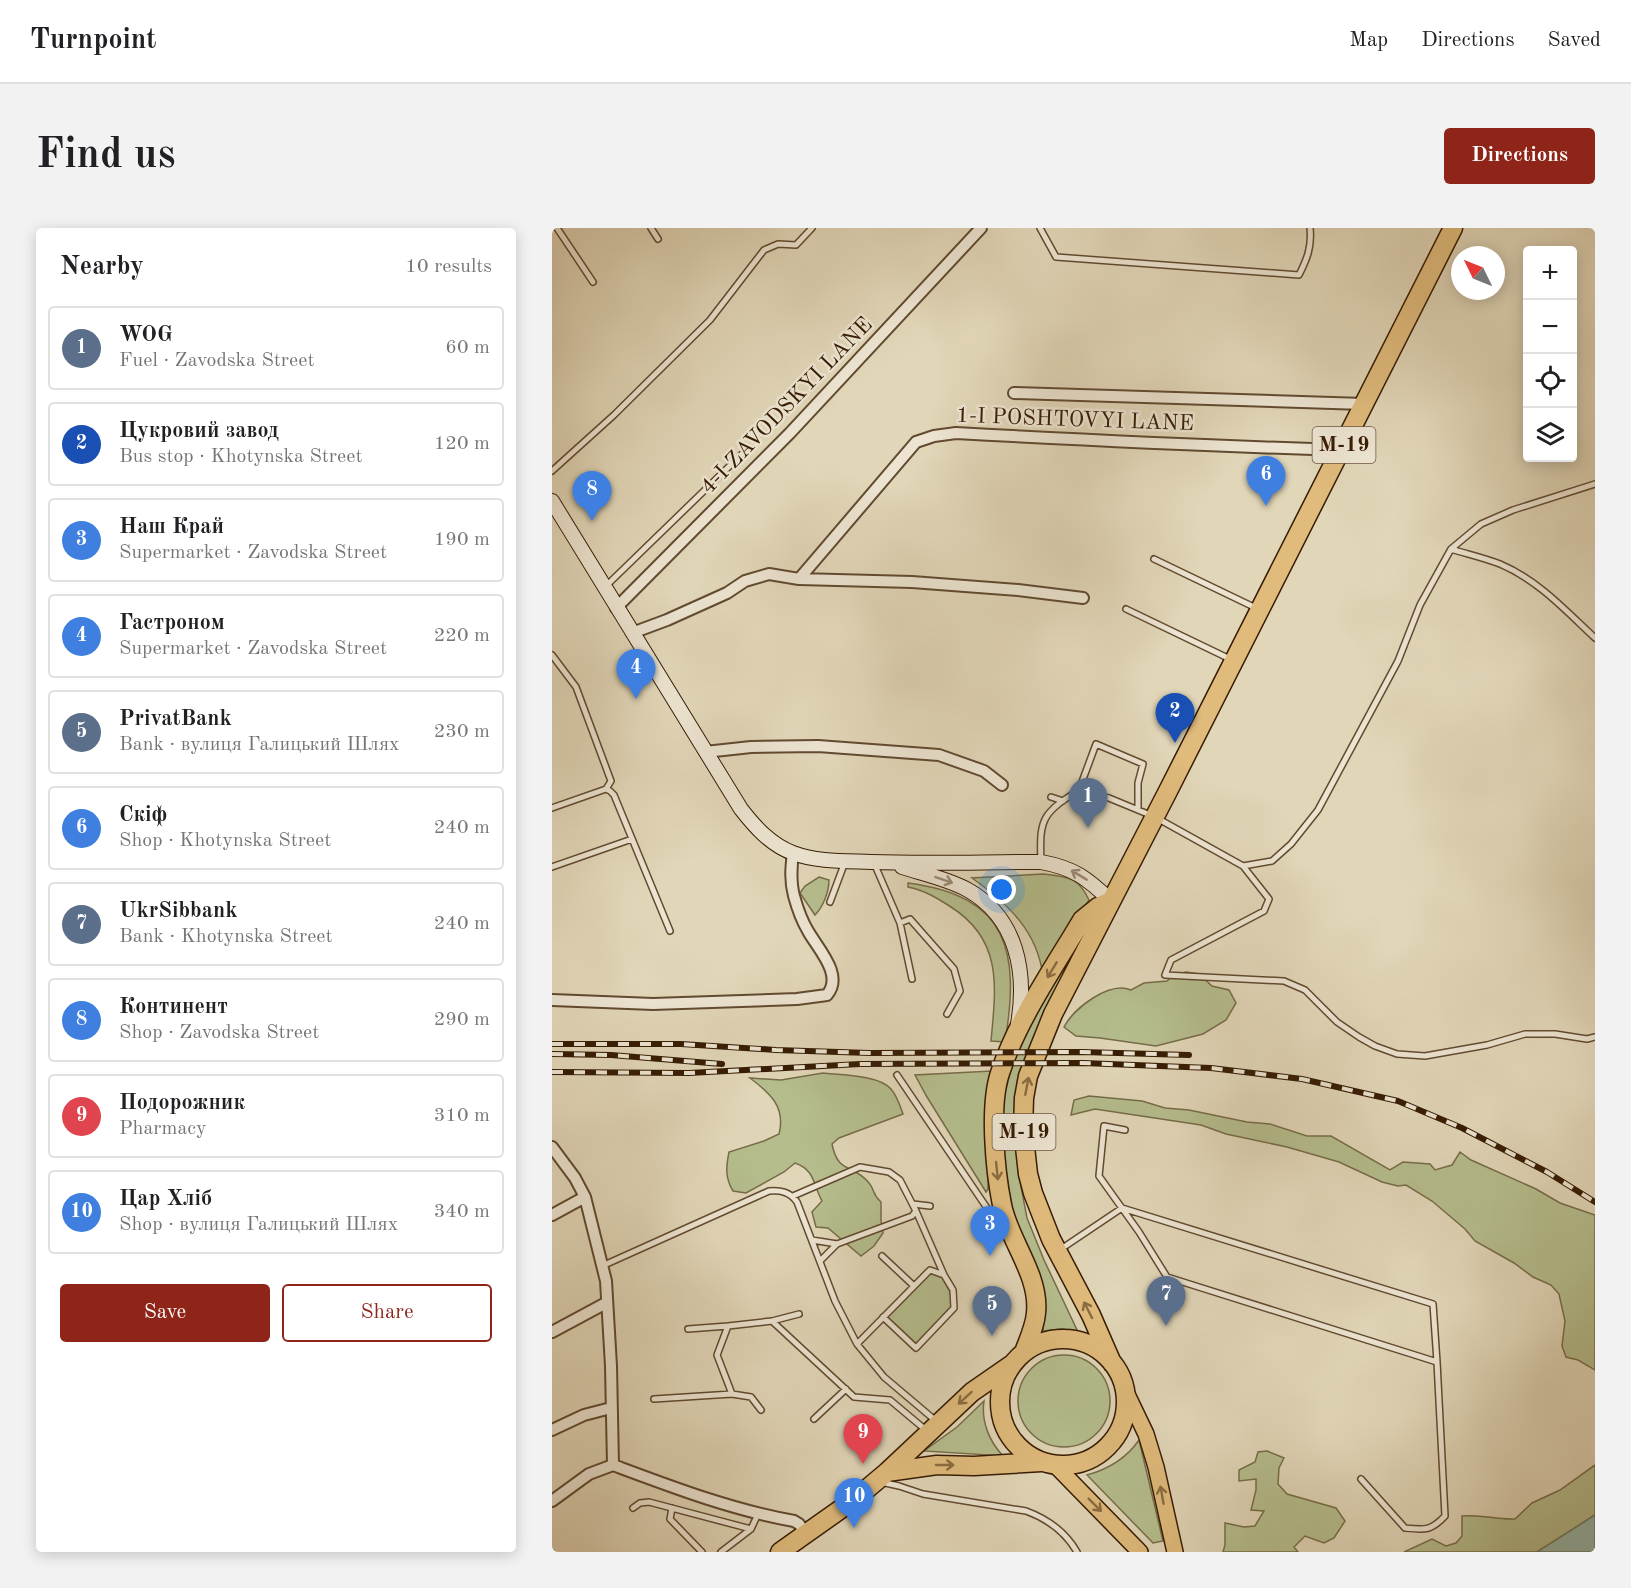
<!DOCTYPE html>
<meta charset="utf-8">
<style>
body{margin:0;font-family:"Old Standard TT",serif;background:#f2f2f2;color:#202124}
.controls{position:absolute;right:18px;top:18px;display:grid;overflow:hidden;border-radius:6px;box-shadow:0 3px 15px #0003}
.controls button{width:54px;height:54px;display:grid;place-items:center;padding:0;border:0;border-bottom:2px solid #e0e0e0;background:#fff;color:#202124;font:30px sans-serif}
.compass{position:absolute;left:899px;top:18px;width:54px;height:54px;border-radius:50%;background:#fff;box-shadow:0 3px 15px #0003;rotate:313deg}
.you{position:absolute;left:450px;top:662px;width:21px;height:21px;margin:-15px;border:4px solid #fff;border-radius:50%;background:#1a73e8;box-shadow:0 0 0 9px #1a73e833}
.badge{display:grid;place-items:center;width:39px;height:39px;border-radius:50%;background:#8f2418;color:#fff;font-size:20px;font-weight:700}
.pin{position:absolute;translate:-50% -50px;filter:drop-shadow(0 2px 3px #0008)}
.pin::after{content:'';position:absolute;top:32px;width:21px;height:18px;background:inherit;clip-path:polygon(0 0,100% 0,50% 100%)}
.list{margin:0;padding:0;list-style:none}
h2{display:flex;justify-content:space-between;align-items:center;height:78px;margin:0;padding:0 24px;font-size:26px}
h2 small{font-size:20px;font-weight:400;color:#757577}
.list li{display:grid;grid-template-columns:39px 1fr auto;gap:18px;align-items:center;box-sizing:border-box;height:84px;margin:0 12px 12px;padding:0 12px;border:2px solid #e0e0e0;border-radius:6px}
.list b{display:block;font-size:22px;white-space:nowrap}
.list p{margin:0;font-size:20px;white-space:nowrap;color:#757577}
.list em{font-size:20px;font-style:normal;color:#757577}
.actions{display:flex;gap:12px;padding:18px 24px}
.actions a{flex:1;padding:14px 0;border:2px solid #8f2418;border-radius:6px;text-align:center;font-size:21px;color:#8f2418}
.actions .main{background:#8f2418;color:#fff}
.icon{flex:none;width:33px;height:33px;fill:none;stroke:currentColor;stroke-width:2;stroke-linecap:round;stroke-linejoin:round}
.map{position:relative;flex:none;width:1043px;height:1324px;overflow:hidden;border-radius:6px}
header{display:flex;align-items:center;gap:36px;box-sizing:border-box;height:84px;padding:0 30px;background:#fff;border-bottom:2px solid #e0e0e0}
header strong{font-size:28px}
nav{display:flex;gap:33px;margin-inline-start:auto;font-size:21px}
.intro{display:flex;align-items:center;justify-content:space-between;box-sizing:border-box;height:144px;padding:0 36px}
h1{margin:0;font-size:42px}
.button{padding:15px 27px;border-radius:6px;background:#8f2418;color:#fff;font-size:21px;font-weight:700}
main{display:flex;gap:36px;padding:0 36px}
aside{flex:1;background:#fff;border-radius:6px;box-shadow:0 3px 15px #0003}
.map>svg:first-child{display:block}
.green{fill:#b5bd8d;stroke:#766c48;stroke-width:1.5}
.water{fill:#94b9ae;stroke:#6e7a6a;stroke-width:1.5}
.lines{fill:none;stroke-linecap:round;stroke-linejoin:round}
.lane-casing{stroke:#614a30;stroke-width:8}
.street-casing{stroke:#614a30;stroke-width:14}
.secondary-casing{stroke:#361c03;stroke-width:16}
.primary-casing{stroke:#361c03;stroke-width:18}
.highway-casing{stroke:#361c03;stroke-width:21}
.lane{stroke:#ece4d1;stroke-width:5}
.street{stroke:#ece4d1;stroke-width:10}
.secondary{stroke:#ece4d1;stroke-width:14}
.primary{stroke:#e0bb7c;stroke-width:15}
.highway{stroke:#e0bb7c;stroke-width:18}
.rail-casing{stroke:#361c03;stroke-width:6}
.rail{stroke:#ece4d1;stroke-width:4;stroke-dasharray:11;stroke-linecap:butt}
.oneway{stroke:#9a8a74}
.oneway2{stroke:#8b6c40}
.labels{text-anchor:middle;dominant-baseline:central;stroke-width:5;stroke-linejoin:round;paint-order:stroke}
.shield{fill:#ece4d1;stroke:#6d5841;stroke-width:1.5}
.shield-label{font-size:21px;font-weight:bold;fill:#361c03}
.street-label{font-size:22px;fill:#361c03;stroke:#ece4d1}
</style>
<header>
<strong>Turnpoint</strong>
<nav><a>Map</a><a>Directions</a><a>Saved</a></nav>
</header>
<div class="intro"><h1>Find us</h1><a class="button">Directions</a></div>
<main>
<aside>
<h2>Nearby<small>10 results</small></h2>
<ul class="list">
<li><span class="badge" style="background:#5c6f8a">1</span><div><b>WOG</b><p>Fuel · Zavodska Street</p></div><em>60 m</em></li>
<li><span class="badge" style="background:#1a4fb4">2</span><div><b>Цукровий завод</b><p>Bus stop · Khotynska Street</p></div><em>120 m</em></li>
<li><span class="badge" style="background:#3f7fe0">3</span><div><b>Наш Край</b><p>Supermarket · Zavodska Street</p></div><em>190 m</em></li>
<li><span class="badge" style="background:#3f7fe0">4</span><div><b>Гастроном</b><p>Supermarket · Zavodska Street</p></div><em>220 m</em></li>
<li><span class="badge" style="background:#5c6f8a">5</span><div><b>PrivatBank</b><p>Bank · вулиця Галицький Шлях</p></div><em>230 m</em></li>
<li><span class="badge" style="background:#3f7fe0">6</span><div><b>Скіф</b><p>Shop · Khotynska Street</p></div><em>240 m</em></li>
<li><span class="badge" style="background:#5c6f8a">7</span><div><b>UkrSibbank</b><p>Bank · Khotynska Street</p></div><em>240 m</em></li>
<li><span class="badge" style="background:#3f7fe0">8</span><div><b>Континент</b><p>Shop · Zavodska Street</p></div><em>290 m</em></li>
<li><span class="badge" style="background:#e0444e">9</span><div><b>Подорожник</b><p>Pharmacy</p></div><em>310 m</em></li>
<li><span class="badge" style="background:#3f7fe0">10</span><div><b>Цар Хліб</b><p>Shop · вулиця Галицький Шлях</p></div><em>340 m</em></li>
</ul>
<div class="actions"><a class="main">Save</a><a>Share</a></div>
</aside>
<div class="map">
<svg width="1043" height="1324" viewBox="0 0 1043 1324">
<rect width="100%" height="100%" fill="#e1d6b8"/>
<filter id="stains"><feTurbulence type="fractalNoise" baseFrequency=".00333" numOctaves="4"/><feColorMatrix values="0 0 0 0 .2 0 0 0 0 .09 0 0 0 0 .02 0 0 0 .5 -.17"/></filter>
<radialGradient id="worn" r=".72"><stop offset=".6" stop-color="#630" stop-opacity="0"/><stop offset="1" stop-color="#630" stop-opacity=".3"/></radialGradient>
<path class="green" d="M491,646C515,649 526,648 537,672L491,749C486,703 455,675 420,650Z
M267,649L277,652C277,664 271,679 263,687L248,665L253,658Z
M356,655C457,668 468,724 453,814L439,813C444,759 451,712 399,679C385,670 372,662 356,659Z
M537,693H541L469,841L463,878L466,943L475,990L492,1032L526,1104L510,1101L491,1103C497,1052 475,1035 463,990C455,959 447,909 451,877C461,810 502,750 537,693Z
M634,744L647,746L660,758L677,762L684,775L674,792L651,806L604,818L548,810L524,808L512,799C522,780 557,753 579,762L592,755L615,753L621,747Z
M440,843L437,857L436,961L434,964L375,869L363,847Z
M271,845C289,847 327,847 339,861C345,868 348,877 351,886L287,910L280,916C286,947 301,935 317,955C323,962 320,966 329,974V992L331,1005L322,1018L309,1028L276,1000L264,999L260,984L270,973C261,956 263,942 243,935L232,944L194,965L181,963C173,950 174,939 177,924L212,913L227,906C234,879 218,865 198,850L229,852Z
M537,868L590,873L613,880L637,882L695,894L718,896L755,908H779L838,942L851,934L878,936L883,942L900,937L908,924L919,932L984,961L1008,975L1043,987V1142L1026,1132L1014,1129L1010,1118L1013,1093L1007,1066L999,1057L981,1049L962,1035L923,1013L913,1001L880,973L854,957L846,958L830,954L787,934L735,919L674,906L649,897L543,881L519,887L522,872Z
M378,1045L390,1049L398,1064L400,1078L364,1117L335,1089Z
M466 1173a46 46 0 1 1 92 0a46 46 0 1 1-92 0Z
M432,1173C429,1193 437,1213 451,1228L372,1223L405,1199Z
M587,1212L611,1313L601,1315L535,1247C557,1241 574,1231 587,1212Z
M715,1223L732,1230L727,1240L726,1256L735,1266L784,1280L793,1293L782,1310L772,1315L753,1308L742,1319L746,1324H671L673,1317V1295L692,1299L703,1298L712,1283L699,1282L704,1262V1251L687,1253V1242L703,1234L706,1224Z
M1043,1237V1287L985,1324H852L880,1311L894,1318L904,1315L910,1308V1288C931,1286 943,1292 963,1291L980,1275L1008,1262Z"/>
<path class="water" d="M1043,1287V1324H985Z"/>
<g class="lines">
<defs>
<path id="lane" d="M5,0L41,54
M99,0L106,11
M488,0L504,29L747,47C755,31 760,19 758,0
M0,243L62,187L158,92L212,22L226,16L244,17L260,0
M899,321L929,296L961,282L1043,256
M602,331L706,381
M53,359L192,224
M574,381L678,431
M0,427L24,459L59,553L54,561
M527,562L544,516L591,536L586,555V582
M499,569L511,573
M0,580L54,561L58,563L62,567L118,703
M489,633C487,590 491,585 527,562L557,570L603,589L691,638L720,633L739,616L766,582L846,433L868,377L899,321C915,326 933,330 948,336C986,352 1014,383 1043,410
M322,635L348,695L358,691L402,741L408,763L395,786
M691,638L717,671L712,683L619,732L613,747L732,753L753,762L785,794L807,809L823,818L845,826L873,828L935,817L973,806H1003L1035,811L1043,809
M0,639L80,611
M278,674L293,634
M348,695L360,751
M345,847L437,983L447,993
M573,902L552,898L547,948L587,1004L615,1049L885,1134L893,1288C879,1303 873,1302 853,1300L809,1251
M241,968L308,939L337,944L348,952L364,983L360,988L285,1016L260,1012
M361,976L378,978
M364,983L392,1047
M509,1021L570,980L881,1076L885,1134
M330,1028L362,1058
M268,1033L285,1016
M50,1038L217,963C229,962 238,964 245,974L283,1073L305,1116L378,1042L392,1047L401,1062L402,1080L364,1120L331,1089
M220,1093L247,1086
M136,1101L176,1098
M305,1116L332,1149L384,1193
M180,1166L199,1169L209,1182
M102,1171L180,1166L165,1127L176,1098L220,1093L302,1169L338,1172L375,1203
M262,1191L294,1161
M329,1254L347,1258L371,1266L474,1283C496,1291 513,1303 525,1324
M81,1280L88,1275L97,1274L199,1301
M120,1280L118,1291L150,1324
M169,1324L199,1301L206,1286"/>
<path id="street" d="M462,165L812,176
M247,351L364,214L382,208L404,205C532,212 661,218 789,222
M64,380L238,205L429,0
M80,405L115,392L175,365L193,353L217,346L247,351L360,354L466,362L531,370
M153,524L199,519L266,518L387,527L432,543L450,557
M0,772L101,776L245,771L275,767C292,747 266,721 256,703C250,693 245,679 242,668C238,653 239,640 241,625
M0,919L23,950L33,969L54,1053L59,1138L61,1237C120,1259 180,1282 242,1293L247,1296L254,1305
M0,987L33,969
M0,1104L54,1075
M0,1202L32,1187L59,1180
M0,1273L37,1246L61,1237"/>
<path id="secondary" d="M0,273L189,581C203,599 219,617 241,625C265,634 293,633 319,634C375,636 432,634 489,634C522,640 535,650 559,673
M350,639C372,646 396,651 416,662C465,690 475,744 466,796"/>
<path id="primary" d="M571,1158L594,1206L604,1239L623,1324
M502,1236L588,1324"/>
<path id="highway" d="M448 1174a63 63 0 1 1 126 0a63 63 0 1 1-126 0Z
M472,1124C477,1111 483,1098 484,1085C488,1047 457,1013 450,977C443,942 437,878 448,845C466,791 501,741 530,692L546,679L559,673
M560,1135L539,1087L499,1011L481,965L476,946L471,901L472,870L476,848L501,786L616,563L901,0
M335,1244L385,1237L422,1238L489,1234
M228,1324L303,1271L335,1244L420,1164L459,1137"/>
</defs>
<use href="#lane" class="lane-casing"/>
<use href="#street" class="street-casing"/>
<use href="#secondary" class="secondary-casing"/>
<use href="#primary" class="primary-casing"/>
<use href="#highway" class="highway-casing"/>
<use href="#lane" class="lane"/>
<use href="#street" class="street"/>
<use href="#secondary" class="secondary"/>
<use href="#primary" class="primary"/>
<use href="#highway" class="highway"/>
<defs>
<path id="rail" d="M0,816H129L224,822L318,825L530,824L637,827
M0,826L59,827L170,836
M0,844L137,845L308,836L531,835L659,840L750,851L846,873L910,900L995,944L1043,974"/>
</defs>
<use href="#rail" class="rail-casing"/>
<use href="#rail" class="rail"/>
</g>
<defs><path id="oneway-shaft" d="M-6 0H5M1.5-3L5.5 0L1.5 3" fill="none" stroke-width="1.6" stroke-linecap="round" stroke-linejoin="round" transform="scale(1.5)"/></defs>
<g class="oneway">
<use href="#oneway-shaft" transform="translate(527 647) rotate(-149)"/>
<use href="#oneway-shaft" transform="translate(392 652) rotate(19)"/>
</g>
<g class="oneway2">
<use href="#oneway-shaft" transform="translate(500 742) rotate(121)"/>
<use href="#oneway-shaft" transform="translate(475 858) rotate(-79)"/>
<use href="#oneway-shaft" transform="translate(445 943) rotate(84)"/>
<use href="#oneway-shaft" transform="translate(536 1082) rotate(-117)"/>
<use href="#oneway-shaft" transform="translate(413 1170) rotate(138)"/>
<use href="#oneway-shaft" transform="translate(393 1237)"/>
<use href="#oneway-shaft" transform="translate(610 1267) rotate(-100)"/>
<use href="#oneway-shaft" transform="translate(543 1277) rotate(45)"/>
</g>
<g class="labels">
<g class="shield">
<rect x="760.5" y="199" width="63" height="36" rx="4.5"/>
<rect x="440.5" y="886" width="63" height="36" rx="4.5"/>
</g>
<g class="shield-label">
<text x="792" y="217">М-19</text>
<text x="472" y="904">М-19</text>
</g>
<g class="street-label">
<text transform="translate(235 178) rotate(-46)">4-I ZAVODSKYI LANE</text>
<text transform="translate(523 192) rotate(2)">1-I POSHTOVYI LANE</text>
</g>
</g>
<rect width="100%" height="100%" filter="url(#stains)"/>
<rect width="100%" height="100%" fill="url(#worn)"/>
</svg>
<div class="controls">
<button>+</button>
<button>−</button>
<button><svg class="icon" aria-label="locate" viewBox="0 0 24 24"><circle cx="12" cy="12" r="6"/><path d="M12 2v4M12 18v4M2 12h4M18 12h4"/></svg></button>
<button><svg class="icon" aria-label="layers" viewBox="0 0 24 24"><path d="M12 4l9 5-9 5-9-5zM3 14l9 5 9-5"/></svg></button>
</div>
<svg class="compass" viewBox="-18 -18 36 36"><path d="M0-13l5 13h-10z" fill="#e53935"/><path d="M0 13l5-13h-10z" fill="#757577"/></svg>
<div class="you"></div>
<div class="pin badge" style="left:536px;top:600px;background:#5c6f8a">1</div>
<div class="pin badge" style="left:623px;top:515px;background:#1a4fb4">2</div>
<div class="pin badge" style="left:438px;top:1028px;background:#3f7fe0">3</div>
<div class="pin badge" style="left:84px;top:471px;background:#3f7fe0">4</div>
<div class="pin badge" style="left:440px;top:1108px;background:#5c6f8a">5</div>
<div class="pin badge" style="left:714px;top:278px;background:#3f7fe0">6</div>
<div class="pin badge" style="left:614px;top:1098px;background:#5c6f8a">7</div>
<div class="pin badge" style="left:40px;top:293px;background:#3f7fe0">8</div>
<div class="pin badge" style="left:311px;top:1236px;background:#e0444e">9</div>
<div class="pin badge" style="left:302px;top:1300px;background:#3f7fe0">10</div>
</div>
</main>
